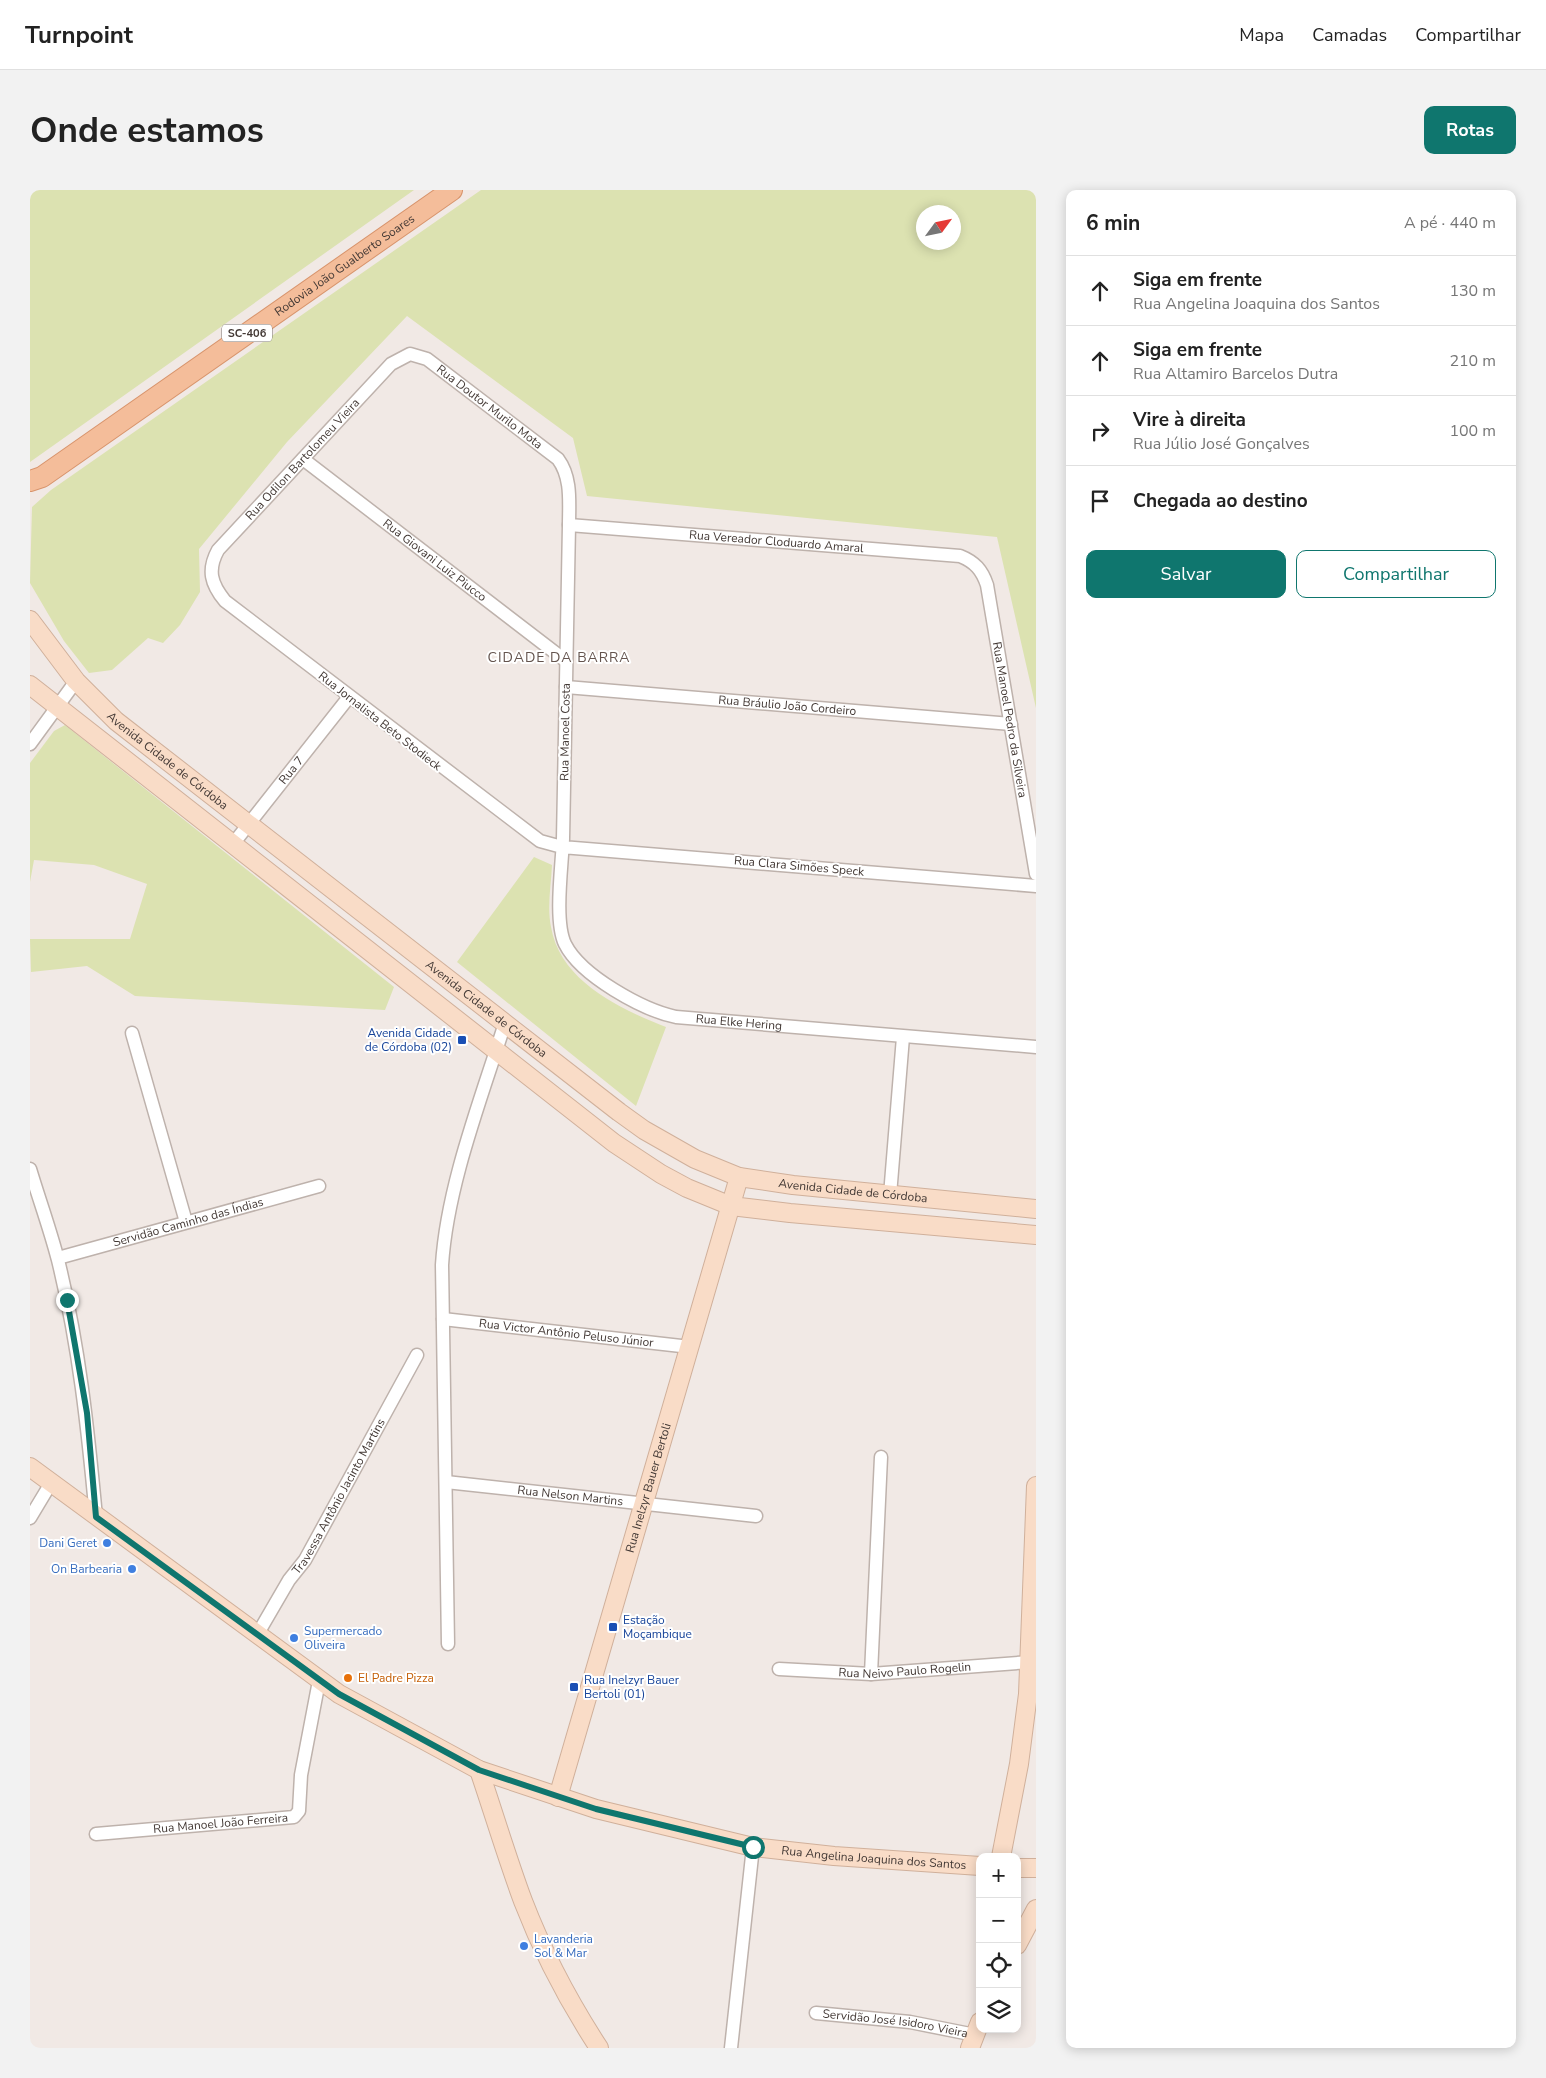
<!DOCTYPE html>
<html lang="pt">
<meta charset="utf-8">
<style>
body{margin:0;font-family:"Nunito Sans",sans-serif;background:#f2f2f2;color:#222}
.controls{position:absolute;right:15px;bottom:15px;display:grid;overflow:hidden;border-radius:10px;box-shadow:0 2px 12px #0003}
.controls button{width:45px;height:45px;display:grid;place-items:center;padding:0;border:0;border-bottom:1px solid #e0e0e0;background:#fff;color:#222;font:25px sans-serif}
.compass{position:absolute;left:886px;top:15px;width:45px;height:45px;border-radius:50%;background:#fff;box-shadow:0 2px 12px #0003;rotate:57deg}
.stop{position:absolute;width:15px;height:15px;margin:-11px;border:4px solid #0f766e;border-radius:50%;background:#fff}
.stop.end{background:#0f766e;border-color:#fff;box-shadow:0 1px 5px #0008}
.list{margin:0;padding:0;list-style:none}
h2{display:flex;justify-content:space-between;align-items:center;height:65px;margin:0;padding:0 20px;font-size:21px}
h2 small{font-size:16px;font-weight:400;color:#767676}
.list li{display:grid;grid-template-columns:32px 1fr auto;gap:15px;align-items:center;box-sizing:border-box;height:70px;padding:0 20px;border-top:1px solid #e0e0e0}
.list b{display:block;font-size:19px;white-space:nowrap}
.list p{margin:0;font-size:16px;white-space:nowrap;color:#767676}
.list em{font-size:16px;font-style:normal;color:#767676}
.actions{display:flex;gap:10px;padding:15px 20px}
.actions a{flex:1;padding:11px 0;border:1px solid #0f766e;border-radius:10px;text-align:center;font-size:18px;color:#0f766e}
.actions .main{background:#0f766e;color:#fff}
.icon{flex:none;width:28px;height:28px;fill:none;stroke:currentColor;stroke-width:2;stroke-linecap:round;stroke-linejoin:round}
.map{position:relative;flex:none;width:1006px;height:1858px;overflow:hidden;border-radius:10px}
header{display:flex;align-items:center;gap:30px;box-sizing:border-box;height:70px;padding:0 25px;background:#fff;border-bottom:1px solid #e0e0e0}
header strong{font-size:24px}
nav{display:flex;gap:28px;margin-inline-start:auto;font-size:18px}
.intro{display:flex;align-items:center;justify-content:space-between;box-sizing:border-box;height:120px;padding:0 30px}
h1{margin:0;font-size:35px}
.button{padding:12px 22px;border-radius:10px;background:#0f766e;color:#fff;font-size:18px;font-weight:700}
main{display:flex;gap:30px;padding:0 30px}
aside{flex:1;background:#fff;border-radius:10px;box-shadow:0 2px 12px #0003}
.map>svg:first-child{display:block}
.green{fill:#dce2b1;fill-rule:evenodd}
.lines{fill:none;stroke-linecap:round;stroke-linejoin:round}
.street-casing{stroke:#beb2ac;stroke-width:15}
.secondary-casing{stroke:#d0b09b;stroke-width:20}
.primary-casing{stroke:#d8946c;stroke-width:22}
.street{stroke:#fff;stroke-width:12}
.secondary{stroke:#f9dcc7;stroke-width:18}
.primary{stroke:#f4bd9a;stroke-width:20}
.route{stroke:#0f766e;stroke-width:6}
.transit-dot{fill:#1a4fb4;stroke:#fff;stroke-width:2}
.shop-dot{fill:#3f7fe0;stroke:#fff;stroke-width:2}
.food-dot{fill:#e8710a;stroke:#fff;stroke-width:2}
.labels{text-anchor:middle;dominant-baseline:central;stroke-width:4;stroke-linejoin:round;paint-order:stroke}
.shield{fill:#fff;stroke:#7b7472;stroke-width:1}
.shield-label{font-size:11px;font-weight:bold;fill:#433935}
.street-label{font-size:12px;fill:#433935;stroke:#fff}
.transit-label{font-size:12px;fill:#164399;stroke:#fff;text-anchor:start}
.shop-label{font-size:12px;fill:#366cbe;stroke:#fff;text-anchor:end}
.food-label{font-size:12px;fill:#c56008;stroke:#fff;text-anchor:start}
.neighbourhood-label{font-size:14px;letter-spacing:1px;fill:#64544e;stroke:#fff}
</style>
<header>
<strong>Turnpoint</strong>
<nav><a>Mapa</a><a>Camadas</a><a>Compartilhar</a></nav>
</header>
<div class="intro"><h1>Onde estamos</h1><a class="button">Rotas</a></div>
<main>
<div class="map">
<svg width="1006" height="1858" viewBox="0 0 1006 1858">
<rect width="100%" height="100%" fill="#f1e9e5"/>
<path class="green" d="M0,0H384L0,272Z
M451,0H1006V518L967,347L557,306L543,248L377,126L257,252L169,359L170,402L150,435L133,453L118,448L82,480L59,483L34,451L0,393L2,317L21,300ZM924,22V52H894V22Z
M35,535L364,797L355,820L105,806L57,776L1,782L0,749H100L117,694L64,675L4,670L0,692V573L24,541Z
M504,667L522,675C521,696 517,717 521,737C530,791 590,819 636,837L606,916L427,772Z"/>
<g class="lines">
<defs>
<g id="street">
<path id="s1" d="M273,269L536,471"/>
<path id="s2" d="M539,335L930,366C945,372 952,380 957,395L1006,684"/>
<path id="s3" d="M536,497L981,534"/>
<path d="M0,554L46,491"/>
<path id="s4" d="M203,654L319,507"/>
<path id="s5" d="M1006,696L532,657L510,651L195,411C181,394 177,380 188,360L361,174L380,164L397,169L528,269C542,288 539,312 539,335C537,439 535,544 533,649C532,676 524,731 535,754C551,786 613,820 646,827L1006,857"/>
<path d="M102,843L156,1032"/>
<path d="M0,979C9,1009 20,1039 28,1070C49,1155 58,1240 66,1327"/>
<path d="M860,1005L873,847"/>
<path id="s6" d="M28,1068L289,996"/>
<path id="s7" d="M413,1129L660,1157"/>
<path id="s8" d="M416,1292L726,1326"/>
<path d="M0,1328L21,1293"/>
<path id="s9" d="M227,1445L259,1390L275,1370L387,1165"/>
<path d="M418,1454L412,1075C417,996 451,909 475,833"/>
<path id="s10" d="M749,1479L841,1484L1000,1472"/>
<path d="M841,1484L851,1267"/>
<path id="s11" d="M66,1644L264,1627L269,1621L271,1585L289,1491"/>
<path id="s12" d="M786,1823L880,1832L945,1845"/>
<path d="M701,1858L723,1657"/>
</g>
<g id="secondary">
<path id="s13" d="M0,430L46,491L86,531L589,922L614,940L665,969L709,987L763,995L1006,1019"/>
<path d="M0,495L584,953L631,984L657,998L701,1016L760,1023L1006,1045"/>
<path id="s14" d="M0,1277L309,1504L449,1580L566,1619L723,1657L804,1666L950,1676"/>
<path d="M449,1580C464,1624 477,1668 493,1711C513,1763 539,1812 569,1858"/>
<path id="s15" d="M528,1607L709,987"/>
<path d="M971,1667L989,1574L998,1504L1006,1296"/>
<path d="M987,1678H1006"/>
<path d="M987,1755L1006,1719"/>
<path d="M940,1858L950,1832"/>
</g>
<g id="primary">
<path id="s16" d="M0,291L12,287L422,0"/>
</g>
</defs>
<use href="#street" class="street-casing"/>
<use href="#secondary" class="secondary-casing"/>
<use href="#primary" class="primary-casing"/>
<use href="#street" class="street"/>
<use href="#secondary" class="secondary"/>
<use href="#primary" class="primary"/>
</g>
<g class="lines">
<path class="route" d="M37,1110L57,1223L66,1327L309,1504L449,1580L566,1619L723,1657"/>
</g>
<g class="transit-dot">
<rect x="427" y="845" width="10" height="10" rx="2.5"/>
<rect x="578" y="1432" width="10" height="10" rx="2.5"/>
<rect x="539" y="1492" width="10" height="10" rx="2.5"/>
</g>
<g class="shop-dot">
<circle cx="77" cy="1353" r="5"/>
<circle cx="102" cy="1379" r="5"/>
<circle cx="264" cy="1448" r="5"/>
<circle cx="494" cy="1756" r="5"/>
</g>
<circle class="food-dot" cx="318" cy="1488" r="5"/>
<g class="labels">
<rect class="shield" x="192" y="134.5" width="50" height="17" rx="4"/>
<g class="shield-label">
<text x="217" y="143">SC-406</text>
</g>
<g class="street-label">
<text stroke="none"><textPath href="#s16" startOffset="382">Rodovia João Gualberto Soares</textPath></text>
<text stroke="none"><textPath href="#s5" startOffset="1322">Rua Doutor Murilo Mota</textPath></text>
<text stroke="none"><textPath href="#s5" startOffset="1074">Rua Odilon Bartolomeu Vieira</textPath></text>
<text stroke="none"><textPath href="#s2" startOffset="208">Rua Vereador Cloduardo Amaral</textPath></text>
<text stroke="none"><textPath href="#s1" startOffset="166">Rua Giovani Luiz Piucco</textPath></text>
<text stroke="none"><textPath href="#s3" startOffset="222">Rua Bráulio João Cordeiro</textPath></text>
<text stroke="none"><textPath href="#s2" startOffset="570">Rua Manoel Pedro da Silveira</textPath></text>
<text transform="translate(350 531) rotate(38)">Rua Jornalista Beto Stodieck</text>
<text transform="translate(535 542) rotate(-89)">Rua Manoel Costa</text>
<text stroke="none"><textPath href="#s13" startOffset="198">Avenida Cidade de Córdoba</textPath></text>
<text stroke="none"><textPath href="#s4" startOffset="94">Rua 7</textPath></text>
<text transform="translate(769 676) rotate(5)">Rua Clara Simões Speck</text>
<text stroke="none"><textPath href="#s13" startOffset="602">Avenida Cidade de Córdoba</textPath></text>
<text stroke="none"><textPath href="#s5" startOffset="2095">Rua Elke Hering</textPath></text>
<text stroke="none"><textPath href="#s13" startOffset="1022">Avenida Cidade de Córdoba</textPath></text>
<text stroke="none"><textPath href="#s6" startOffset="135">Servidão Caminho das Índias</textPath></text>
<text stroke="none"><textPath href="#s7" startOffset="124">Rua Victor Antônio Peluso Júnior</textPath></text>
<text stroke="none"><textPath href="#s15" startOffset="322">Rua Inelzyr Bauer Bertoli</textPath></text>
<text stroke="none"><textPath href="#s8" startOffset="125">Rua Nelson Martins</textPath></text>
<text stroke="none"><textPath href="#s9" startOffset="161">Travessa Antônio Jacinto Martins</textPath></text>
<text stroke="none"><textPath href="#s10" startOffset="126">Rua Neivo Paulo Rogelin</textPath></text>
<text stroke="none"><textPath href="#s11" startOffset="125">Rua Manoel João Ferreira</textPath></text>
<text stroke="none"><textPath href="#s14" startOffset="949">Rua Angelina Joaquina dos Santos</textPath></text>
<text stroke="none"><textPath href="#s12" startOffset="80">Servidão José Isidoro Vieira</textPath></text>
</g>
<g class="transit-label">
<text x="422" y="843" text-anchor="end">Avenida Cidade<tspan x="422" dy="14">de Córdoba (02)</tspan></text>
<text x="593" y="1430">Estação<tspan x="593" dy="14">Moçambique</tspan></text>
<text x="554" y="1490">Rua Inelzyr Bauer<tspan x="554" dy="14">Bertoli (01)</tspan></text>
</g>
<g class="shop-label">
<text x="67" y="1353">Dani Geret</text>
<text x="92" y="1379">On Barbearia</text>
<text x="274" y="1441" text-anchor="start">Supermercado<tspan x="274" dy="14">Oliveira</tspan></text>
<text x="504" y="1749" text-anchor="start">Lavanderia<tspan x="504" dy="14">Sol &amp; Mar</tspan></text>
</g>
<g class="food-label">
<text x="328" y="1488">El Padre Pizza</text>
</g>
<g class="neighbourhood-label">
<text x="529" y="467">CIDADE DA BARRA</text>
</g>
</g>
</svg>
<div class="controls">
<button>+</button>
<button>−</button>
<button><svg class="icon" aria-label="locate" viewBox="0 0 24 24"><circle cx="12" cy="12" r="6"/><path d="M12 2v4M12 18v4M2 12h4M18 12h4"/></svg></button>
<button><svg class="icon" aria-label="layers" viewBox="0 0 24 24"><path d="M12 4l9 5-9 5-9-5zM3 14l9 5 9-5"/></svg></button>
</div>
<svg class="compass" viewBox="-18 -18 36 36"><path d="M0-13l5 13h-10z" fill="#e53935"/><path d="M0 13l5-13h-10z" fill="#767676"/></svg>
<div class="stop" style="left:723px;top:1657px"></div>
<div class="stop end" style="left:37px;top:1110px"></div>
</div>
<aside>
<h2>6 min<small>A pé · 440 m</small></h2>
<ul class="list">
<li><svg class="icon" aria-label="ahead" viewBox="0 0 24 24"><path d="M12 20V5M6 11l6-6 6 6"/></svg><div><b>Siga em frente</b><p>Rua Angelina Joaquina dos Santos</p></div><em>130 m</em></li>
<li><svg class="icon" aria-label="ahead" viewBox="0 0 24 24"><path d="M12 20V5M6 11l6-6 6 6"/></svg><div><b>Siga em frente</b><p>Rua Altamiro Barcelos Dutra</p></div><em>210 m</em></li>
<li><svg class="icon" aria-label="right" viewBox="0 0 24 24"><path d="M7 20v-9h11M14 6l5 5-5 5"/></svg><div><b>Vire à direita</b><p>Rua Júlio José Gonçalves</p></div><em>100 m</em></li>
<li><svg class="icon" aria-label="arrive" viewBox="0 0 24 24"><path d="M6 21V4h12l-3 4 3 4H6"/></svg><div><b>Chegada ao destino</b></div></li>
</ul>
<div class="actions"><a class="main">Salvar</a><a>Compartilhar</a></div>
</aside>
</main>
